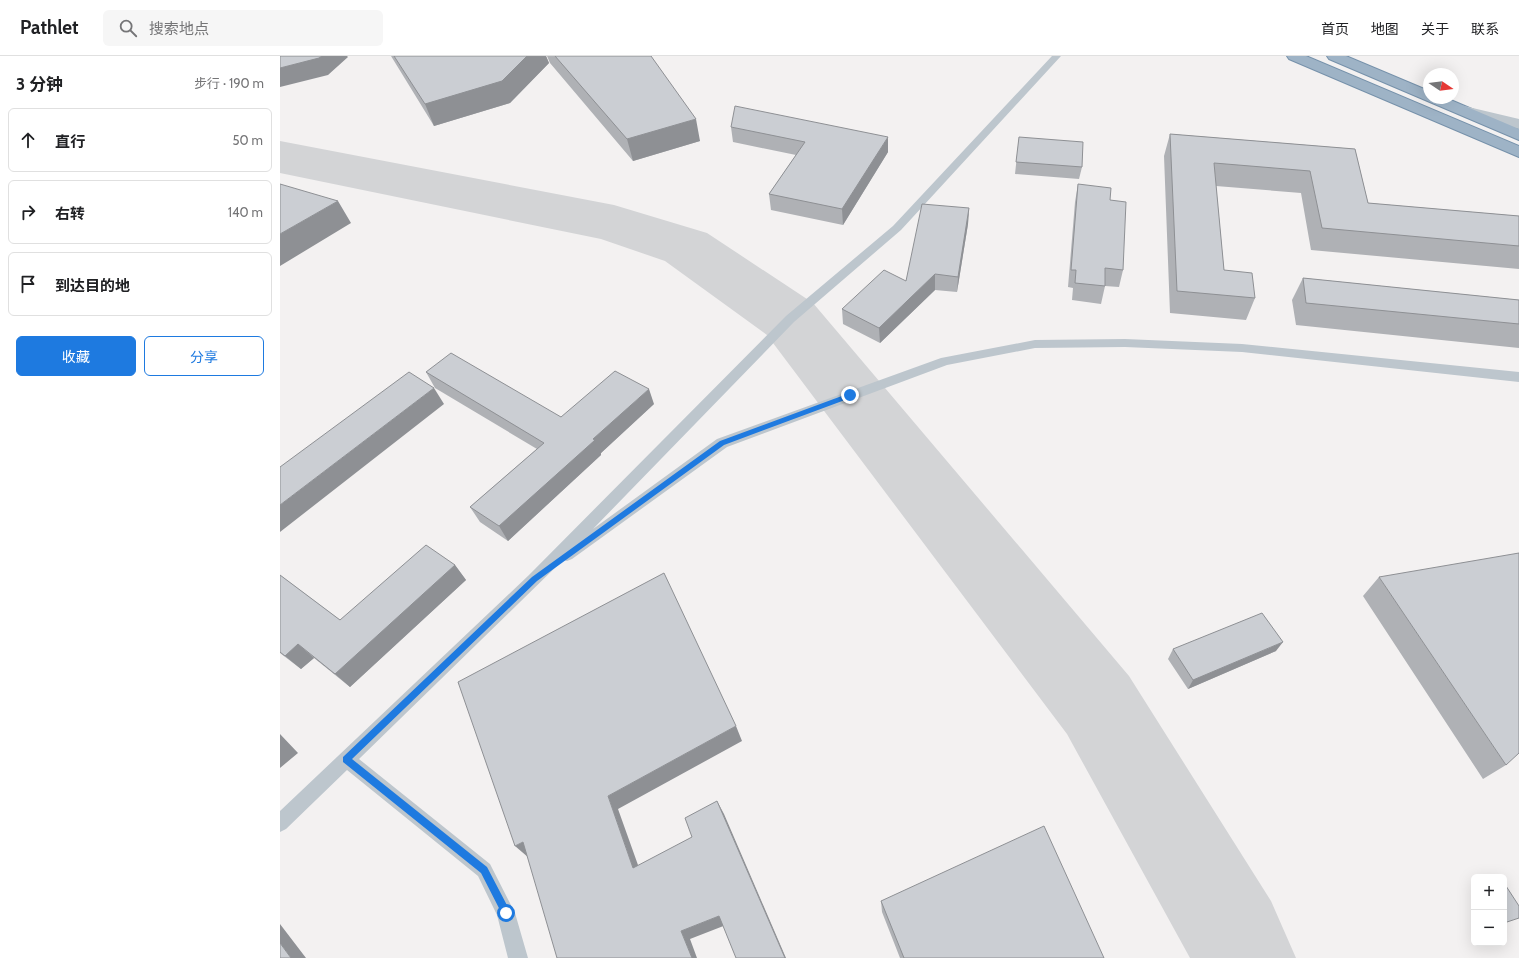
<!DOCTYPE html>
<html lang="zh">
<meta charset="utf-8">
<style>
body{margin:0;font-family:Cabin,"Noto Sans SC",sans-serif;background:#f6f6f6;color:#202124}
.controls{position:absolute;right:12px;bottom:12px;display:grid;overflow:hidden;border-radius:6px;box-shadow:0 4px 16px #0002}
.controls button{width:36px;height:36px;display:grid;place-items:center;padding:0;border:0;border-bottom:1px solid #e0e0e0;background:#fff;color:#202124;font:20px sans-serif}
.compass{position:absolute;left:1143px;top:12px;width:36px;height:36px;border-radius:50%;background:#fff;box-shadow:0 4px 16px #0002;rotate:103deg}
.stop{position:absolute;width:12px;height:12px;margin:-9px;border:3px solid #1e7ae0;border-radius:50%;background:#fff}
.stop.end{background:#1e7ae0;border-color:#fff;box-shadow:0 1px 4px #0008}
.list{margin:0;padding:0;list-style:none}
h2{display:flex;justify-content:space-between;align-items:center;height:52px;margin:0;padding:0 16px;font-size:17px}
h2 small{font-size:13px;font-weight:400;color:#757577}
.list li{display:grid;grid-template-columns:26px 1fr auto;gap:12px;align-items:center;box-sizing:border-box;height:64px;margin:0 8px 8px;padding:0 8px;border:1px solid #e0e0e0;border-radius:6px}
.list b{display:block;font-size:15px;white-space:nowrap}
.list em{font-size:13px;font-style:normal;color:#757577}
.actions{display:flex;gap:8px;padding:12px 16px}
.actions a{flex:1;padding:9px 0;border:1px solid #1e7ae0;border-radius:6px;text-align:center;font-size:14px;color:#1e7ae0}
.actions .main{background:#1e7ae0;color:#fff}
.icon{flex:none;width:22px;height:22px;fill:none;stroke:currentColor;stroke-width:2;stroke-linecap:round;stroke-linejoin:round}
.map{position:relative;flex:none;width:1239px;height:902px;overflow:hidden}
header{display:flex;align-items:center;gap:24px;box-sizing:border-box;height:56px;padding:0 20px;background:#fff;border-bottom:1px solid #e0e0e0}
header strong{font-size:19px}
nav{display:flex;gap:22px;margin-inline-start:auto;font-size:14px}
.search{width:280px;height:36px;background:#f6f6f6;display:flex;align-items:center;gap:10px;box-sizing:border-box;padding:0 14px;border-radius:6px;color:#757577;font-size:15px}
main{display:flex}
aside{flex:1;background:#fff}
.map>svg:first-child{display:block}
.lines{fill:none;stroke-linecap:round;stroke-linejoin:round}
.taxiway{fill:#d3d4d6;fill-rule:evenodd}
.trunk-casing{stroke:#7691aa;stroke-width:2}
.service{fill:#bdc6cd;fill-rule:evenodd}
.minor{fill:#bdc6cd;fill-rule:evenodd}
.trunk{fill:#9eb3c6;fill-rule:evenodd}
.wall{fill:#afb1b5}
.shaded-wall{fill:#8e9094}
.building{fill:#cbced3;stroke:#8e9094}
.route{fill:#1e7ae0}
</style>
<header>
<strong>Pathlet</strong>
<div class="search"><svg class="icon" aria-label="search" viewBox="0 0 24 24"><circle cx="10" cy="10" r="6"/><path d="M15 15l6 6"/></svg>搜索地点</div>
<nav><a>首页</a><a>地图</a><a>关于</a><a>联系</a></nav>
</header>
<main>
<aside>
<h2>3 分钟<small>步行 · 190 m</small></h2>
<ul class="list">
<li><svg class="icon" aria-label="ahead" viewBox="0 0 24 24"><path d="M12 20V5M6 11l6-6 6 6"/></svg><div><b>直行</b></div><em>50 m</em></li>
<li><svg class="icon" aria-label="right" viewBox="0 0 24 24"><path d="M7 20v-9h11M14 6l5 5-5 5"/></svg><div><b>右转</b></div><em>140 m</em></li>
<li><svg class="icon" aria-label="arrive" viewBox="0 0 24 24"><path d="M6 21V4h12l-3 4 3 4H6"/></svg><div><b>到达目的地</b></div></li>
</ul>
<div class="actions"><a class="main">收藏</a><a>分享</a></div>
</aside>
<div class="map">
<svg width="1239" height="902" viewBox="0 0 1239 902">
<rect width="100%" height="100%" fill="#f3f1f1"/>
<g class="lines">
<path class="taxiway" d="M0,85L334,149L427,177L533,247L849,620L991,845L1016,902H910L787,678L487,279L385,205L321,183L0,117Z"/>
<defs>
<path id="trunk" d="M1007,0H1026L1239,90V101L1009,3Z
M1047,0H1066L1149,35V42H1166L1239,73V84L1049,3Z"/>
</defs>
<use href="#trunk" class="trunk-casing"/>
<path class="service" d="M772,0H781L621,174L514,266L313,473L437,383L661,302L755,284L845,283L962,288L1239,316V326L962,296L845,291L755,292L667,309L447,391L292,503L287,505L283,504L79,703L210,808L235,857L248,902H228L217,859L198,820L67,714L6,773L0,776V755L249,519L506,260L613,170Z"/>
<path class="minor" d="M1180,49L1239,63V73L1175,56L1173,53L1175,50Z"/>
<use href="#trunk" class="trunk"/>
</g>
<path class="wall" d="M111,0H266L269,7L230,47L154,70Z
M267,0H371L420,85L353,105L270,7Z
M451,71L608,96L563,169L491,154L489,138L516,99L453,86Z
M890,78L1075,93L1088,147L1239,160V213L1031,194L1021,137L936,130L944,214L975,242L966,264L890,257L884,100Z
M739,81L802,111L799,123L735,118Z
M798,128L830,144L843,214L839,231L825,230L821,248L792,244L793,232L788,231L795,146Z
M689,152L688,168L677,236L655,234L600,287L563,268L562,253L626,225Z
M1023,222L1239,244V292L1016,269L1012,244Z
M146,316L281,361L374,348L321,397V399L228,485L200,466L190,451L257,393L155,332Z
M175,509L186,524L70,631L34,602L21,613L0,597V519L60,564Z
M1099,521L1226,709L1203,723L1083,540Z
M893,593L996,595L908,633L888,603Z
M601,845L824,902H620L602,856Z"/>
<path class="shaded-wall" d="M42,0H67L68,1L48,19L0,31V12Z
M247,0H266L269,7L230,47L154,70L145,48Z
M416,63L420,85L353,105L347,83Z
M608,81V96L563,169L562,153Z
M58,145L71,167L0,210V178Z
M689,152L688,168L677,236L678,221Z
M655,218V234L600,287L599,272Z
M154,332L164,348L0,476V449Z
M369,333L374,348L321,397V399L228,485L219,470L313,383Z
M175,509L186,524L70,631L55,618Z
M1003,586L996,595L908,633L913,624Z
M18,588L34,602L21,613L5,600Z
M456,670L462,685L338,753L363,823L353,812L328,740Z
M0,678L18,697L0,712Z
M437,745L444,758L506,902H505Z
M243,786L249,802L235,790Z
M439,860L446,869L410,883L417,902H412L401,875Z
M0,868L26,902H11L0,887Z"/>
<path class="building" d="M0,0H42L39,2L0,12Z
M114,0H247L222,25L145,48Z
M275,0H371L416,63L347,83Z
M455,50L608,81L562,153L489,138L525,86L451,71Z
M890,78L1075,93L1088,147L1239,160V190L1042,172L1030,115L934,107L944,214L972,217L975,242L897,235Z
M739,81L803,86L802,111L736,106Z
M0,128L58,145L0,178Z
M798,128L831,132L830,144L846,146L843,214L825,212V230L795,227L796,214H791Z
M642,148L689,152L678,221L655,218L599,272L562,253L604,214L626,225Z
M1023,222L1239,244V268L1026,247Z
M171,297L281,361L335,315L369,333L313,383L315,384L219,470L190,451L264,387L146,316Z
M129,316L154,332L0,449V411Z
M146,489L175,509L55,618L18,588L5,600L0,596V519L60,564Z
M1239,497V697L1226,709L1099,521Z
M384,517L456,670L328,740L353,812L412,781L405,762L437,745L505,902H456L439,860L401,875L412,902H277L243,786L235,790L178,626Z
M982,557L1003,586L913,624L893,593Z
M764,770L824,902H624L601,845Z
M1226,830L1239,850V862L1224,867V831Z
M0,887L11,902H0Z"/>
<path class="route" d="M570,337L573,338V341L444,389L257,525L72,703L207,811L231,857L229,860L226,861L223,860L201,817L63,706V701L252,521L440,385Z"/>
</svg>
<div class="controls">
<button>+</button>
<button>−</button>
</div>
<svg class="compass" viewBox="-18 -18 36 36"><path d="M0-13l5 13h-10z" fill="#e53935"/><path d="M0 13l5-13h-10z" fill="#757577"/></svg>
<div class="stop" style="left:226px;top:857px"></div>
<div class="stop end" style="left:570px;top:339px"></div>
</div>
</main>
